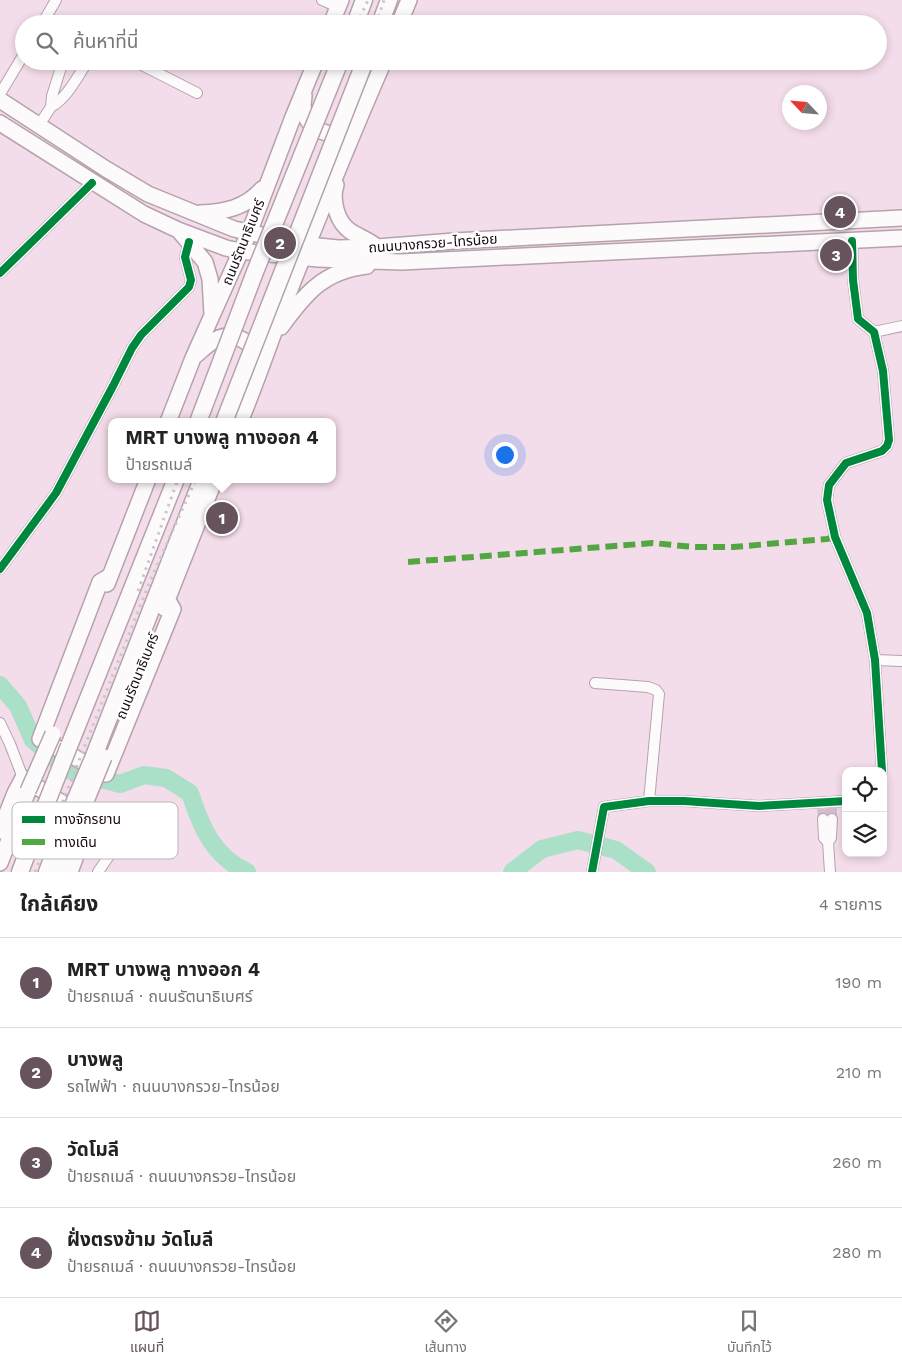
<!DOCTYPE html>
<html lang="th">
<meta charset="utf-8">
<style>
body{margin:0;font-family:"Work Sans","Noto Sans Thai",sans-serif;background:#f6f6f6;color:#222}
.controls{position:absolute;right:15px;bottom:15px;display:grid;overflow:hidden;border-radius:10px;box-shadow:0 2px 8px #0003}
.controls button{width:45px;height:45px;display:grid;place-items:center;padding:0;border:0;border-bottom:1px solid #e0e0e0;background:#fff;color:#222;font:25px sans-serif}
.compass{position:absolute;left:782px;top:85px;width:45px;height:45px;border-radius:50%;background:#fff;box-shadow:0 2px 8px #0003;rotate:296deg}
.you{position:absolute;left:504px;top:454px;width:18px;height:18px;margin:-12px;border:4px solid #fff;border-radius:50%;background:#1a73e8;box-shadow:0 0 0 8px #1a73e833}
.badge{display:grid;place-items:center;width:32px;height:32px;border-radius:50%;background:#66535e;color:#fff;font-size:16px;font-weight:700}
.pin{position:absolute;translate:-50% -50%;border:2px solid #fff;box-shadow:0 1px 5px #0006}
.popup{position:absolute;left:108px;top:418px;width:228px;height:65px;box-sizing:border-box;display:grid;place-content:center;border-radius:10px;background:#fff;filter:drop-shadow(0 1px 4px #0005);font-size:16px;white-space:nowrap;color:#767676}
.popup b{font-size:19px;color:#222}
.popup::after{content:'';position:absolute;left:50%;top:100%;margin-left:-10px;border:10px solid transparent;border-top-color:#fff}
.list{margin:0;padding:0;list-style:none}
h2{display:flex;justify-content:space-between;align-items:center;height:65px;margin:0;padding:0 20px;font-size:21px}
h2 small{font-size:16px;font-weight:400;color:#767676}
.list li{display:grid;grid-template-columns:32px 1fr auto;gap:15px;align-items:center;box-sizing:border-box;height:90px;padding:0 20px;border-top:1px solid #e0e0e0}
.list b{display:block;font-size:19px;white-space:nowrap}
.list p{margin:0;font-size:16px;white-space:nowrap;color:#767676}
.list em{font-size:16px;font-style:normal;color:#767676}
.icon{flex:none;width:28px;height:28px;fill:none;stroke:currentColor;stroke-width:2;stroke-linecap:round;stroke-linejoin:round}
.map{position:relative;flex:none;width:902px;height:872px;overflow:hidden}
.search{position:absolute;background:#fff;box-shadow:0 2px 8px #0003;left:15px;right:15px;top:15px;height:55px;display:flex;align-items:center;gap:12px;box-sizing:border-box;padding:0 18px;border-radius:28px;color:#767676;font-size:19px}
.sheet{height:425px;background:#fff}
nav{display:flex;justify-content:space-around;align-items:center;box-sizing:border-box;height:70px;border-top:1px solid #e0e0e0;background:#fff;font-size:14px;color:#767676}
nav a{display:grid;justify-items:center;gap:2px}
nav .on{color:#66535e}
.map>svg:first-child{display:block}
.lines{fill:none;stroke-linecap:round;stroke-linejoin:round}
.river{stroke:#aadfc8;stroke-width:18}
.minor-tunnel{stroke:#d3bdca;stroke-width:10;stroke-dasharray:10 5;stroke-linecap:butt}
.minor-casing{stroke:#b5a2ad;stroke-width:12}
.secondary-casing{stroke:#b5a2ad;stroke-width:18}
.primary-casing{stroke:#b5a2ad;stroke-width:19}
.minor{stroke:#fdfafc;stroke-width:10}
.secondary{stroke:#fdfafc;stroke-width:15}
.primary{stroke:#fdfafc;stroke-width:16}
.rail{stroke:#ccc5c9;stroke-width:3;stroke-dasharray:2.5 5;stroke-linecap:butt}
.secondary-bridge-casing{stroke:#b5a2ad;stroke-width:18;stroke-linecap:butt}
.primary-bridge-casing{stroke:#b5a2ad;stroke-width:19;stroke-linecap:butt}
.secondary-bridge{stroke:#fdfafc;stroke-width:15}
.primary-bridge{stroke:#fdfafc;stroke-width:16}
.quiet{stroke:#52a742;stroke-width:6;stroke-dasharray:12 6;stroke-linecap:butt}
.cycleway-casing{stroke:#fff;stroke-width:11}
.cycleway{stroke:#00873e;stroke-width:8}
.labels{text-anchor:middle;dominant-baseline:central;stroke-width:5;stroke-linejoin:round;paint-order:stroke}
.street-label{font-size:14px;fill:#190813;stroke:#fff}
.key{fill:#fff;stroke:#bab5b8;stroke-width:1}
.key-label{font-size:14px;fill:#190813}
</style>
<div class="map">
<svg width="902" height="872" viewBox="0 0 902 872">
<rect width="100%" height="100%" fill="#f4ddea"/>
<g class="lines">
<path class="river" d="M0,685L18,706L33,740L68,770L120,784L144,775L166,778L190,793C201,827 213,856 247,872
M512,872L542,849L578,840L616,850L647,872"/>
<path class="minor-tunnel" d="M832,808V819
M822,809L823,819"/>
<defs>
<path id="minor" d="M322,0L338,7
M42,24L56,0
M463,24L464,23
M134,61L197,93
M0,94L24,54
M51,107C68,97 77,77 88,61
M39,125L51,107L52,96L63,61
M852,241L853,280L858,319L874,332L883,371L889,440L887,446L882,451L846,463L829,485L827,500L835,537L867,613L875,660L882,771
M0,273L92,183
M874,332L902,326
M0,569L56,493L113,386L132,348L141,335L189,287L191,280L185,257L189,242
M875,660L902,661
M595,683L648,687L656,690L659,694L649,801
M0,723L10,744L23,778
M823,819L824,838L828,842L830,872
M828,842L831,838L832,819
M98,872L119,841L123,838L133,841L140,837
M592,872L604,807L649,801H684L759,806L846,801"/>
<path id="secondary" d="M331,24L341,0
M399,24L409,0
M304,95C304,100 302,106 304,111C308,130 331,140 348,129
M0,100L106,169L148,194L234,229L308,245L338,248L377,247L454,241L902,218
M0,123L144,214L178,230L226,248L240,251L318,259L401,262L902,238
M336,185C331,200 337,222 350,231C359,237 369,240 377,247
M200,213C225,212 245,208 262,189
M180,232L205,262L210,279L212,314
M281,327C305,294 323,271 367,266
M196,355C203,349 210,342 219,338C235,332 252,342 258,357
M168,422L193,358L249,233L293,117L316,61
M240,422C257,381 271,339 287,297C318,218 350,139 384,61
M110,576L100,582L40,739L106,774L173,609L167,599
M107,584L148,479
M164,608L215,479
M0,831L15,793L23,778L89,820L70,872
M0,863L28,791
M57,872L75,828"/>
<path id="primary" d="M355,24L364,0
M380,24L389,0
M69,746L176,479
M94,756L202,479
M20,872L45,807
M47,872L66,822"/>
</defs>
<use href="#minor" class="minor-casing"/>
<use href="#secondary" class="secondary-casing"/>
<use href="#primary" class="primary-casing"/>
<use href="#minor" class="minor"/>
<use href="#secondary" class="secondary"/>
<use href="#primary" class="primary"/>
<path class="rail" d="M357,24L368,0
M376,24L384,0
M199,422L342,61
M220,422L363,61
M138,591L178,479
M35,872L150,581L196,479"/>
<defs>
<path id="secondary-bridge" d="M28,791L53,734
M75,828L104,757"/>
<path id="primary-bridge" d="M198,422L255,272L340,61
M224,422L365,61
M45,807L69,746
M66,822L94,756"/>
</defs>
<use href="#secondary-bridge" class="secondary-bridge-casing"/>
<use href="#primary-bridge" class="primary-bridge-casing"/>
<use href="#secondary-bridge" class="secondary-bridge"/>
<use href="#primary-bridge" class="primary-bridge"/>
<path class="quiet" d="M408,562L653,543L693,547H733L827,539L835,537"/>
<defs>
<path id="cycleway" d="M852,241L853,280L858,319L874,332L883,371L889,440L887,446L882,451L846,463L829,485L827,500L835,537L867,613L875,660L882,771
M0,273L92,183
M0,569L56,493L113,386L132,348L141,335L189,287L191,280L185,257L189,242
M592,872L604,807L649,801H684L759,806L846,801"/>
</defs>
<use href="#cycleway" class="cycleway-casing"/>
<use href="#cycleway" class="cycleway"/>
</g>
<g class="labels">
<g class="street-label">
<text transform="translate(243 242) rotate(-68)">ถนนรัตนาธิเบศร์</text>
<text transform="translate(433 243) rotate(-4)">ถนนบางกรวย-ไทรน้อย</text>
<text transform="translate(137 676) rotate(-68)">ถนนรัตนาธิเบศร์</text>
</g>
</g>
<rect x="12" y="802" width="166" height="57" rx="8" class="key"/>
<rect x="22" y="816" width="23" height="7" fill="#00873e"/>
<rect x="22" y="839" width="23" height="6" fill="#52a742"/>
<g class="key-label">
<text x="54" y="824">ทางจักรยาน</text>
<text x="54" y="847">ทางเดิน</text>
</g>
</svg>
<div class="controls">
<button><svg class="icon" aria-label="locate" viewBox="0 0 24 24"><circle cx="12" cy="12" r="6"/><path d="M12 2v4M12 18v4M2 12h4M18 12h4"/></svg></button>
<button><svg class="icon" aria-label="layers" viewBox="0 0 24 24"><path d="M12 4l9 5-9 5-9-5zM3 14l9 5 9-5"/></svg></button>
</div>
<svg class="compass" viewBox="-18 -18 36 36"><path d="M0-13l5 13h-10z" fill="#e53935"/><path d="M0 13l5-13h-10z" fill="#767676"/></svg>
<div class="you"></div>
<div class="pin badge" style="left:222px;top:518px">1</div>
<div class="popup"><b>MRT บางพลู ทางออก 4</b>ป้ายรถเมล์</div>
<div class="pin badge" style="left:280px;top:243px">2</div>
<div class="pin badge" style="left:836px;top:255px">3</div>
<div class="pin badge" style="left:840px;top:212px">4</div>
<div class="search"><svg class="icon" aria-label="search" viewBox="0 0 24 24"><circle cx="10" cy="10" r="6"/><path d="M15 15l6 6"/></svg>ค้นหาที่นี่</div>
</div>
<section class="sheet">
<h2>ใกล้เคียง<small>4 รายการ</small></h2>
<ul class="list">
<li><span class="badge">1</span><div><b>MRT บางพลู ทางออก 4</b><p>ป้ายรถเมล์ · ถนนรัตนาธิเบศร์</p></div><em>190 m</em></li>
<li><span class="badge">2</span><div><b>บางพลู</b><p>รถไฟฟ้า · ถนนบางกรวย-ไทรน้อย</p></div><em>210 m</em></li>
<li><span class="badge">3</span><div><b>วัดโมลี</b><p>ป้ายรถเมล์ · ถนนบางกรวย-ไทรน้อย</p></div><em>260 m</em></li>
<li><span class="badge">4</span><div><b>ฝั่งตรงข้าม วัดโมลี</b><p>ป้ายรถเมล์ · ถนนบางกรวย-ไทรน้อย</p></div><em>280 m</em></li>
</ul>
</section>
<nav>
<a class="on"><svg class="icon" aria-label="map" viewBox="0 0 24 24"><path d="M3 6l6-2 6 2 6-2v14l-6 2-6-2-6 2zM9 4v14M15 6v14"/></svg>แผนที่</a>
<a><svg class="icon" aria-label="directions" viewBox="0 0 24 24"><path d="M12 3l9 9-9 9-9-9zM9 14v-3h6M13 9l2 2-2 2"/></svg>เส้นทาง</a>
<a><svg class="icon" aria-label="saved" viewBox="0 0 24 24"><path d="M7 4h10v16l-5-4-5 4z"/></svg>บันทึกไว้</a>
</nav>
